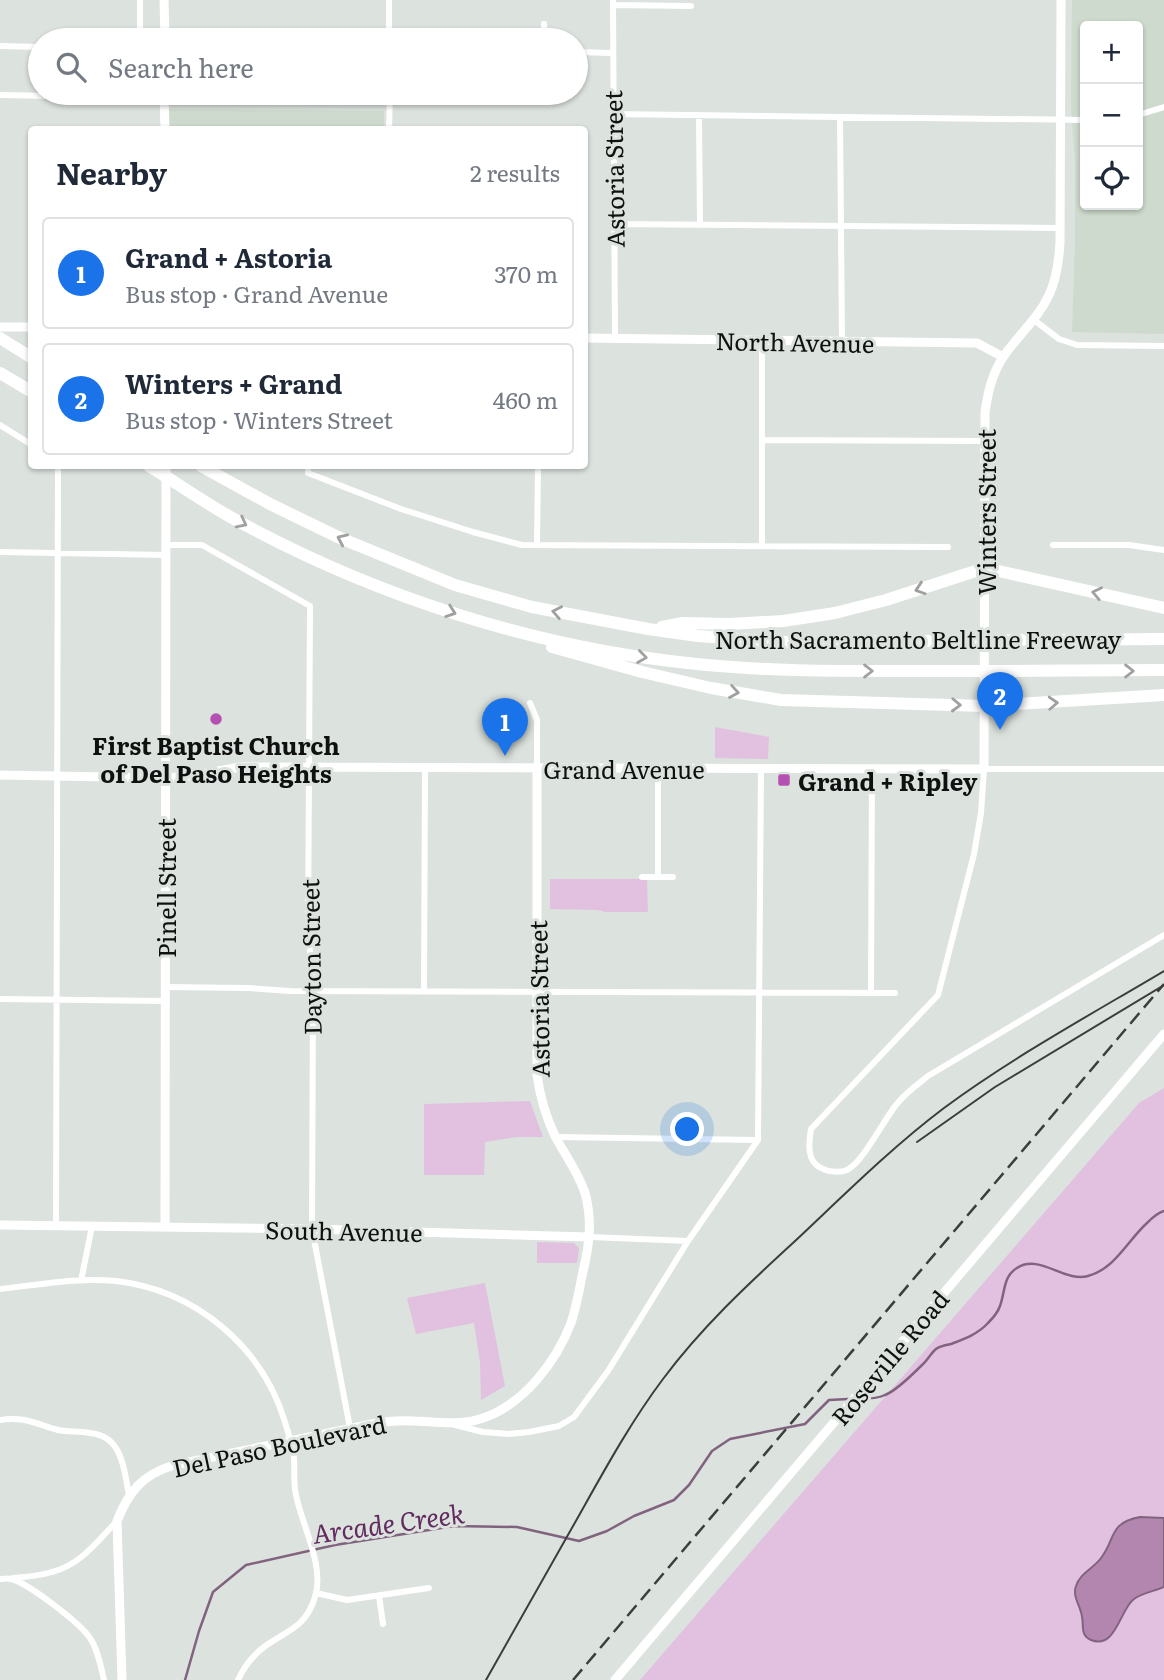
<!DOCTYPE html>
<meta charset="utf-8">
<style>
body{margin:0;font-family:Literata,serif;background:#f6f6f7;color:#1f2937}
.controls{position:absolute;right:21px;top:21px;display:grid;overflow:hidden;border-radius:7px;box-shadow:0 2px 5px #0004}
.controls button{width:63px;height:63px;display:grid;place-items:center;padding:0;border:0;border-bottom:2px solid #e0e1e3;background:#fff;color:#1f2937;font:35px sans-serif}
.you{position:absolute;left:688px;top:1130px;width:24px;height:24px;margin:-18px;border:5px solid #fff;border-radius:50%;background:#1a73e8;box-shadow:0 0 0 10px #1a73e833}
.badge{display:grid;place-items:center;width:46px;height:46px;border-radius:50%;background:#1a73e8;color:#fff;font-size:23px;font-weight:700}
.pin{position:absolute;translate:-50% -58px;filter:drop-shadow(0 2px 4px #0008)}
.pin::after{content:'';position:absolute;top:37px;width:24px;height:21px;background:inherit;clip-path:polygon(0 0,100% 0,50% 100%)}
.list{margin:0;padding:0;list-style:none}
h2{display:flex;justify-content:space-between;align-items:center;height:91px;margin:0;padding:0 28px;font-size:30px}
h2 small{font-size:23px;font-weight:400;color:#747a83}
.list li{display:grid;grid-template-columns:46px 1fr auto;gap:21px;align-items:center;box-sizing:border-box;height:112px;margin:0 14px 14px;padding:0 14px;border:2px solid #e0e1e3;border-radius:7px}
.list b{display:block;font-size:26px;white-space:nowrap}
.list p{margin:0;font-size:23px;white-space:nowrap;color:#747a83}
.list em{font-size:23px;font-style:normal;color:#747a83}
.icon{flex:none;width:38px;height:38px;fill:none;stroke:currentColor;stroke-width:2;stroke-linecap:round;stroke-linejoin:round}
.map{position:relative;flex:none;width:1164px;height:1680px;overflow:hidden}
.search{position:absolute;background:#fff;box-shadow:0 2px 5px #0004;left:28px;top:28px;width:560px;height:77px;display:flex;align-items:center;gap:18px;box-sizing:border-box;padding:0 24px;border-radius:38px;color:#747a83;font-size:26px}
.panel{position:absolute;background:#fff;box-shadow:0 2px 5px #0004;left:28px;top:126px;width:560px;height:343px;border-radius:7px}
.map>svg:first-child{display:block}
.built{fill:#cedace;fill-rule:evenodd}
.green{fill:#e2c1e0}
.water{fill:#b286af;stroke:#81637f;stroke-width:2}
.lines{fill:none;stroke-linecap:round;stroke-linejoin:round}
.stream{stroke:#81637f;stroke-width:2.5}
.street{stroke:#fff;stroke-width:6}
.secondary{stroke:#fff;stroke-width:9}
.highway{stroke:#fff;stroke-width:12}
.tram{stroke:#3b3e3c;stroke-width:2}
.rail{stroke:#3b3e3c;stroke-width:2.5;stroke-dasharray:14 7;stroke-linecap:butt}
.oneway{stroke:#9fa09f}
.poi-dot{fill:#b54fb3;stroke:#dce2dd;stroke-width:2.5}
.labels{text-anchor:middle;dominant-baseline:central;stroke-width:6;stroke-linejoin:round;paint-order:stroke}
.street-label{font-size:24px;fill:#0f1110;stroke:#dce2dd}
.poi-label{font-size:24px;font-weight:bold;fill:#0f1110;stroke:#dce2dd}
.water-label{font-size:26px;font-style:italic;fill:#622c61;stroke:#dce2dd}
</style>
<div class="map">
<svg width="1164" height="1680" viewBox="0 0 1164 1680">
<rect width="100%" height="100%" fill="#dce2dd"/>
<path class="built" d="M1072,0H1164V334L1072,332L1075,244V159L1071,105ZM1085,26H1138V205H1085Z
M168,109L384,111V129H168Z"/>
<path class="green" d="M715,727L769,737L768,759L715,758Z
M550,879H647L648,912H604L603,911L596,910L550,909Z
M1164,1088V1680H640L1139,1103Z
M530,1101L543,1137H517L485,1142L484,1175H424V1104Z
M537,1242L574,1243L579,1248L577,1263H537Z
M485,1283L505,1386L481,1400L480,1362L474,1323L416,1334L407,1298Z"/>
<path class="water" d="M1140,1517L1164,1518V1587C1155,1591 1142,1593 1134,1599C1120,1609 1116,1650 1091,1640C1080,1635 1084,1626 1082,1617C1081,1606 1072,1597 1076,1586C1080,1573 1094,1568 1101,1558C1116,1539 1108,1523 1140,1517Z"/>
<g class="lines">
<path class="stream" d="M858,1399C867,1399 877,1399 885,1395C896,1391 913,1374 922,1365C927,1361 931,1353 936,1349C940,1346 946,1345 951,1344C964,1339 978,1334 988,1323C992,1319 998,1312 1000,1306C1005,1293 1003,1276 1017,1268C1039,1253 1065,1283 1088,1276C1115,1269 1128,1240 1147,1223C1152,1218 1157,1213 1164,1211
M185,1680L199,1631L213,1592L246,1565L335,1545L454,1526L517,1527L579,1541L607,1531L634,1516L674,1500L689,1485L712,1451L730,1439L805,1424L829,1400L848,1399"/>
<path class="street" d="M389,0V40
M613,0L615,338
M613,5L691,6
M544,24L545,40
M140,40V0
M0,46L40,47
M576,52L612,53
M0,95L164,98
M612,114L1085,120
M1138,115L1164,107
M699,116L700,225
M840,118L842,341
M389,130L390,93
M614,224L1060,228
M1034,320L1059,339L1077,345L1164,346
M0,425L32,445
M762,440L985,441
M308,466V473L401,509L473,532L522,545L948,547
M166,545H202L310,606L308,932L312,970L313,991L312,1229L350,1428
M537,545L538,466
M762,545V340
M1053,545H1129L1164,550
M0,552L166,555
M530,703L537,720V768
M1164,769H984L981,813L974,854L938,995L811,1129C809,1142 806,1161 821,1168C828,1172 840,1173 847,1170C864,1161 883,1121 896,1105C905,1093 917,1085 928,1076L1164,935
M642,877H673
M658,877V768
M165,987L248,988L290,991L895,993
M424,991L425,768
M871,993L872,768
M0,999L165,1001
M556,1137L758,1140
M56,1225L58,466
M590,1237L688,1241
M81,1281L92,1226
M0,1289C38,1285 78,1277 116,1281C195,1290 262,1346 285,1422C288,1433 293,1446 294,1458C295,1470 293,1482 296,1495C302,1526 325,1566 315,1597C305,1629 287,1630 264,1647C252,1656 244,1667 238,1680
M0,1420C24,1416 36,1424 58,1430C68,1432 79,1431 90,1433C123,1436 124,1470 129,1495
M455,1425L483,1432L509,1434L529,1432L559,1426L574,1417L608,1371L688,1241L758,1140L761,768
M13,1578C26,1577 39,1576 52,1572C80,1565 97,1542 116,1522
M0,1579C4,1579 7,1578 11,1579C28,1583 80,1623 90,1638C98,1650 101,1667 104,1680
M316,1593L347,1600L429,1588
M379,1596L383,1624"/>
<path class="secondary" d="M164,0L165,40
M164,93L165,130
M0,327H32
M584,338L977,343L1003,357
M0,775L165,778L191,776L240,767L984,769L985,412C988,392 992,373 1004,356C1018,335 1038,319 1049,295C1057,278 1059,261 1060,242L1061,0
M0,1225L312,1229L590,1237
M165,1227L166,466
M122,1680L117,1521C129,1491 142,1475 174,1465L377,1423C390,1421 402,1420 415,1421C438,1422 461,1426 483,1418C524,1404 556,1362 571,1323C576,1308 579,1292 582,1276C589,1247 593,1222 585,1193C578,1172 565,1155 555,1136C546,1117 540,1097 537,1075V768
M615,1680L1164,1034"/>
<path class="highway" d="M0,338L32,358
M0,373L32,392
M149,466C177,483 205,503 234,519C376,597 536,648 697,664C764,671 831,671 899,671C987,671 1076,671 1164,670
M201,466L270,504L340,538L455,585L532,607L648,629L698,636L783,642L1164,639
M662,627L683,623L730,624L783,621L835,613L886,600L985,568L1164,608
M552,647L642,672L711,688L781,700L985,706L1164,695"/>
<path class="tram" d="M917,1142L995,1087L1164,985
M486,1680C517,1626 547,1572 577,1519C604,1471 630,1423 663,1379C701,1328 747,1285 794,1242C843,1196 891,1148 944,1108C1013,1057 1090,1015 1164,971"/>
<path class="rail" d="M573,1680L1164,984"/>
</g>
<defs><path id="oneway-chevron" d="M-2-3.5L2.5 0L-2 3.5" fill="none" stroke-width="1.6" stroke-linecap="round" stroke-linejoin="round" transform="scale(1.75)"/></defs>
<g class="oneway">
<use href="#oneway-chevron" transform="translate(242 523) rotate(27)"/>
<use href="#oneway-chevron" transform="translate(342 539) rotate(-156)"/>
<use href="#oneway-chevron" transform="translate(920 589) rotate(162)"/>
<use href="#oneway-chevron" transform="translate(1097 593) rotate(-168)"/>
<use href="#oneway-chevron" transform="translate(451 612) rotate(19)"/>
<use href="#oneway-chevron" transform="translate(557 612) rotate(-169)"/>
<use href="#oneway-chevron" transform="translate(642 657) rotate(8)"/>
<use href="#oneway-chevron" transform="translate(868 671)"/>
<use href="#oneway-chevron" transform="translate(1129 671)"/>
<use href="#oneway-chevron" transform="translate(734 692) rotate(10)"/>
<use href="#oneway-chevron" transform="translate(1053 703) rotate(-3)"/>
<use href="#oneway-chevron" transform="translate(956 705) rotate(2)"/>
</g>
<g class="poi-dot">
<circle cx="216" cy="719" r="7"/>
<rect x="777" y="773" width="14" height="14" rx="3.5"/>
</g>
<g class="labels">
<g class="street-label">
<text transform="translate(613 169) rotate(-91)">Astoria Street</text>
<text transform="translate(795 341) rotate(1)">North Avenue</text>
<text transform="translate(985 512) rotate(-90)">Winters Street</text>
<text x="918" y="638">North Sacramento Beltline Freeway</text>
<text x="624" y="768">Grand Avenue</text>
<text transform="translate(165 888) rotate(-90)">Pinell Street</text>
<text transform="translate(310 957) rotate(-91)">Dayton Street</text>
<text transform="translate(538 999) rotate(-91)">Astoria Street</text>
<text transform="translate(344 1230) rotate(1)">South Avenue</text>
<text transform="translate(889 1357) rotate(-50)">Roseville Road</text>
<text transform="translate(279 1445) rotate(-12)">Del Paso Boulevard</text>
</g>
<g class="poi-label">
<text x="216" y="744">First Baptist Church<tspan x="216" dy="28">of Del Paso Heights</tspan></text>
<text x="798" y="780" text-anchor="start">Grand + Ripley</text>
</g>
<g class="water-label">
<text transform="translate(388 1522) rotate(-8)">Arcade Creek</text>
</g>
</g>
</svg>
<div class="controls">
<button>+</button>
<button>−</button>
<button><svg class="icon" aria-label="locate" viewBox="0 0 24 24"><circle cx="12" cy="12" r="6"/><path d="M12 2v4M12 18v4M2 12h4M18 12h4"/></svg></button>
</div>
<div class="you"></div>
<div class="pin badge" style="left:505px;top:756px">1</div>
<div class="pin badge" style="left:1000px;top:730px">2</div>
<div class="search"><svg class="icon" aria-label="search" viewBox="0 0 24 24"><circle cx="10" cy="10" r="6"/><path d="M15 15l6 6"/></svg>Search here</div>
<section class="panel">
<h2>Nearby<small>2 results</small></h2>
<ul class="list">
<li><span class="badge">1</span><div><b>Grand + Astoria</b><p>Bus stop · Grand Avenue</p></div><em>370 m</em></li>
<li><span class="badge">2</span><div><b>Winters + Grand</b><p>Bus stop · Winters Street</p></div><em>460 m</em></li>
</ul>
</section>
</div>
